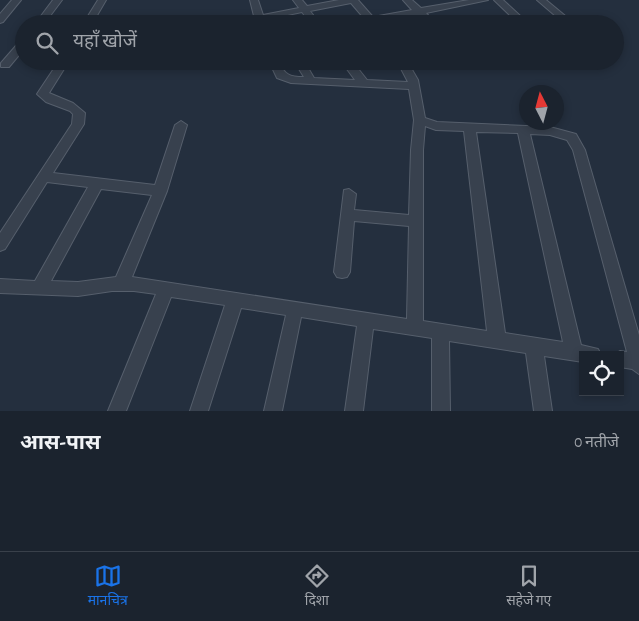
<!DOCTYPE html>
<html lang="hi">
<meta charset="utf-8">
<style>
body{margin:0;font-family:"Alegreya Sans","Noto Sans Devanagari",sans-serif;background:#242b36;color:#f1f3f6}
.controls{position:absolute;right:15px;bottom:15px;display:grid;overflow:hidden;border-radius:0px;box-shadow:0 2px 8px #0003}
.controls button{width:45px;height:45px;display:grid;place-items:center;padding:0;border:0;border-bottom:1px solid #39404a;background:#1b232e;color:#f1f3f6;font:25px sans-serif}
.compass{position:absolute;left:519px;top:85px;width:45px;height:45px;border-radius:50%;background:#1b232e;box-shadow:0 2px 8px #0003;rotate:354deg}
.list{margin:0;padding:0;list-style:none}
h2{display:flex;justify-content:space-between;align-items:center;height:65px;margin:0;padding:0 20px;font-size:21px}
h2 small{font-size:16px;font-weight:400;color:#a0a4aa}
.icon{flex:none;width:28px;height:28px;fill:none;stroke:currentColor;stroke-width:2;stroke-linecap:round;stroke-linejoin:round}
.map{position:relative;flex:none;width:639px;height:411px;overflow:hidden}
.search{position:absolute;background:#1b232e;box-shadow:0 2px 8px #0003;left:15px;right:15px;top:15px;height:55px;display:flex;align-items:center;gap:12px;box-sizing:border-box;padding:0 18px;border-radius:28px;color:#a0a4aa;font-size:19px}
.sheet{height:140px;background:#1b232e}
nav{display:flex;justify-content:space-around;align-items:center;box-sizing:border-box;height:70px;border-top:1px solid #39404a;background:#1b232e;font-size:14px;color:#a0a4aa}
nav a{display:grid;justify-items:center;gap:2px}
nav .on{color:#1a73e8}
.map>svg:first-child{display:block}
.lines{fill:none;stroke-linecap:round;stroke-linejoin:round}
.minor-casing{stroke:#565f6c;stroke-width:2}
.minor{fill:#38414e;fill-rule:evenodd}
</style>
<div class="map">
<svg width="639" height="411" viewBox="0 0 639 411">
<rect width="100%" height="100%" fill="#242f3e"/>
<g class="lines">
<defs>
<path id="minor" d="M12,0H21L3,22L0,23V14Z
M53,0H62L44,24H35Z
M98,0H106L92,24H83Z
M250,0H258L263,15L299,8L293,0H302L307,6L339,0H358L373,17L412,10L403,0H412L421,8L469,0H488L426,13L436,24H426L417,15L377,22L378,24H369L351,3L310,11L320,24H311L302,12L264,20L266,24H256Z
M494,0H503L529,24H519Z
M537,0H546L575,24H565Z
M24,39V49L9,67H1V63L21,40Z
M59,61H69L49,93L73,103L85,113L84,124L53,173L155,185L175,125L181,121L187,125L167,191L132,277L407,319L409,226L354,221L350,272L347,277L342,278L337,277L334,272L344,190L349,189L356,194L354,210L409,215L411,150L414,120L409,89L291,83L277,78L269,61H279C284,75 290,77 304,77L294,61H304L314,78L355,80L341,61H352L367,80L408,82L397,61H407L418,80L425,118L437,122L550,127L576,134L585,150L639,335V374L632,369L620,367V355H613L620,351L627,352L573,150L567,140L550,135L530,134L581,345L598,349L601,355H583V362L544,356L552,411H534L526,353L449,341L450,411H432V338L373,329L363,411H345L357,326L301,317L282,411H264L286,315L241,308L208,411H190L225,305L171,297L126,411H108L156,294L134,291H112L78,296L0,293V279L35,281L88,187L47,182L5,249L0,251V233L72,124L73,114L70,111L46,102L37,94ZM425,126L436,130L464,131L487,331L423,321V150ZM476,132L518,133L563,342L505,333ZM101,189L152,195L116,277L78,282L51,281Z"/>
</defs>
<use href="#minor" class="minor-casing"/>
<use href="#minor" class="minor"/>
</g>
</svg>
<div class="controls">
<button><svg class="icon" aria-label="locate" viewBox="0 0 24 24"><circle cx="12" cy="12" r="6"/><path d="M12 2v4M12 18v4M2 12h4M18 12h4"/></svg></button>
</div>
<svg class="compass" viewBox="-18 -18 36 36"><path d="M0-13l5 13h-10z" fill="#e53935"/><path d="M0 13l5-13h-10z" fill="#a0a4aa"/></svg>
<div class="search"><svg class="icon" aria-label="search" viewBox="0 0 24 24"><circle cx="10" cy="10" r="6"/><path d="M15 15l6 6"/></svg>यहाँ खोजें</div>
</div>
<section class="sheet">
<h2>आस-पास<small>0 नतीजे</small></h2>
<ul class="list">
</ul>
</section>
<nav>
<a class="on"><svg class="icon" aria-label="map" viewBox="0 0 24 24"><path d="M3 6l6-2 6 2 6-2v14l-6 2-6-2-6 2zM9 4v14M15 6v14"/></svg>मानचित्र</a>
<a><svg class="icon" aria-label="directions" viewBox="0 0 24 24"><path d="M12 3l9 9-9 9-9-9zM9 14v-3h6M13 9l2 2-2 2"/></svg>दिशा</a>
<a><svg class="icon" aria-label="saved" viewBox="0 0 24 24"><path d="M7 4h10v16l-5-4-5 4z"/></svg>सहेजे गए</a>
</nav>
